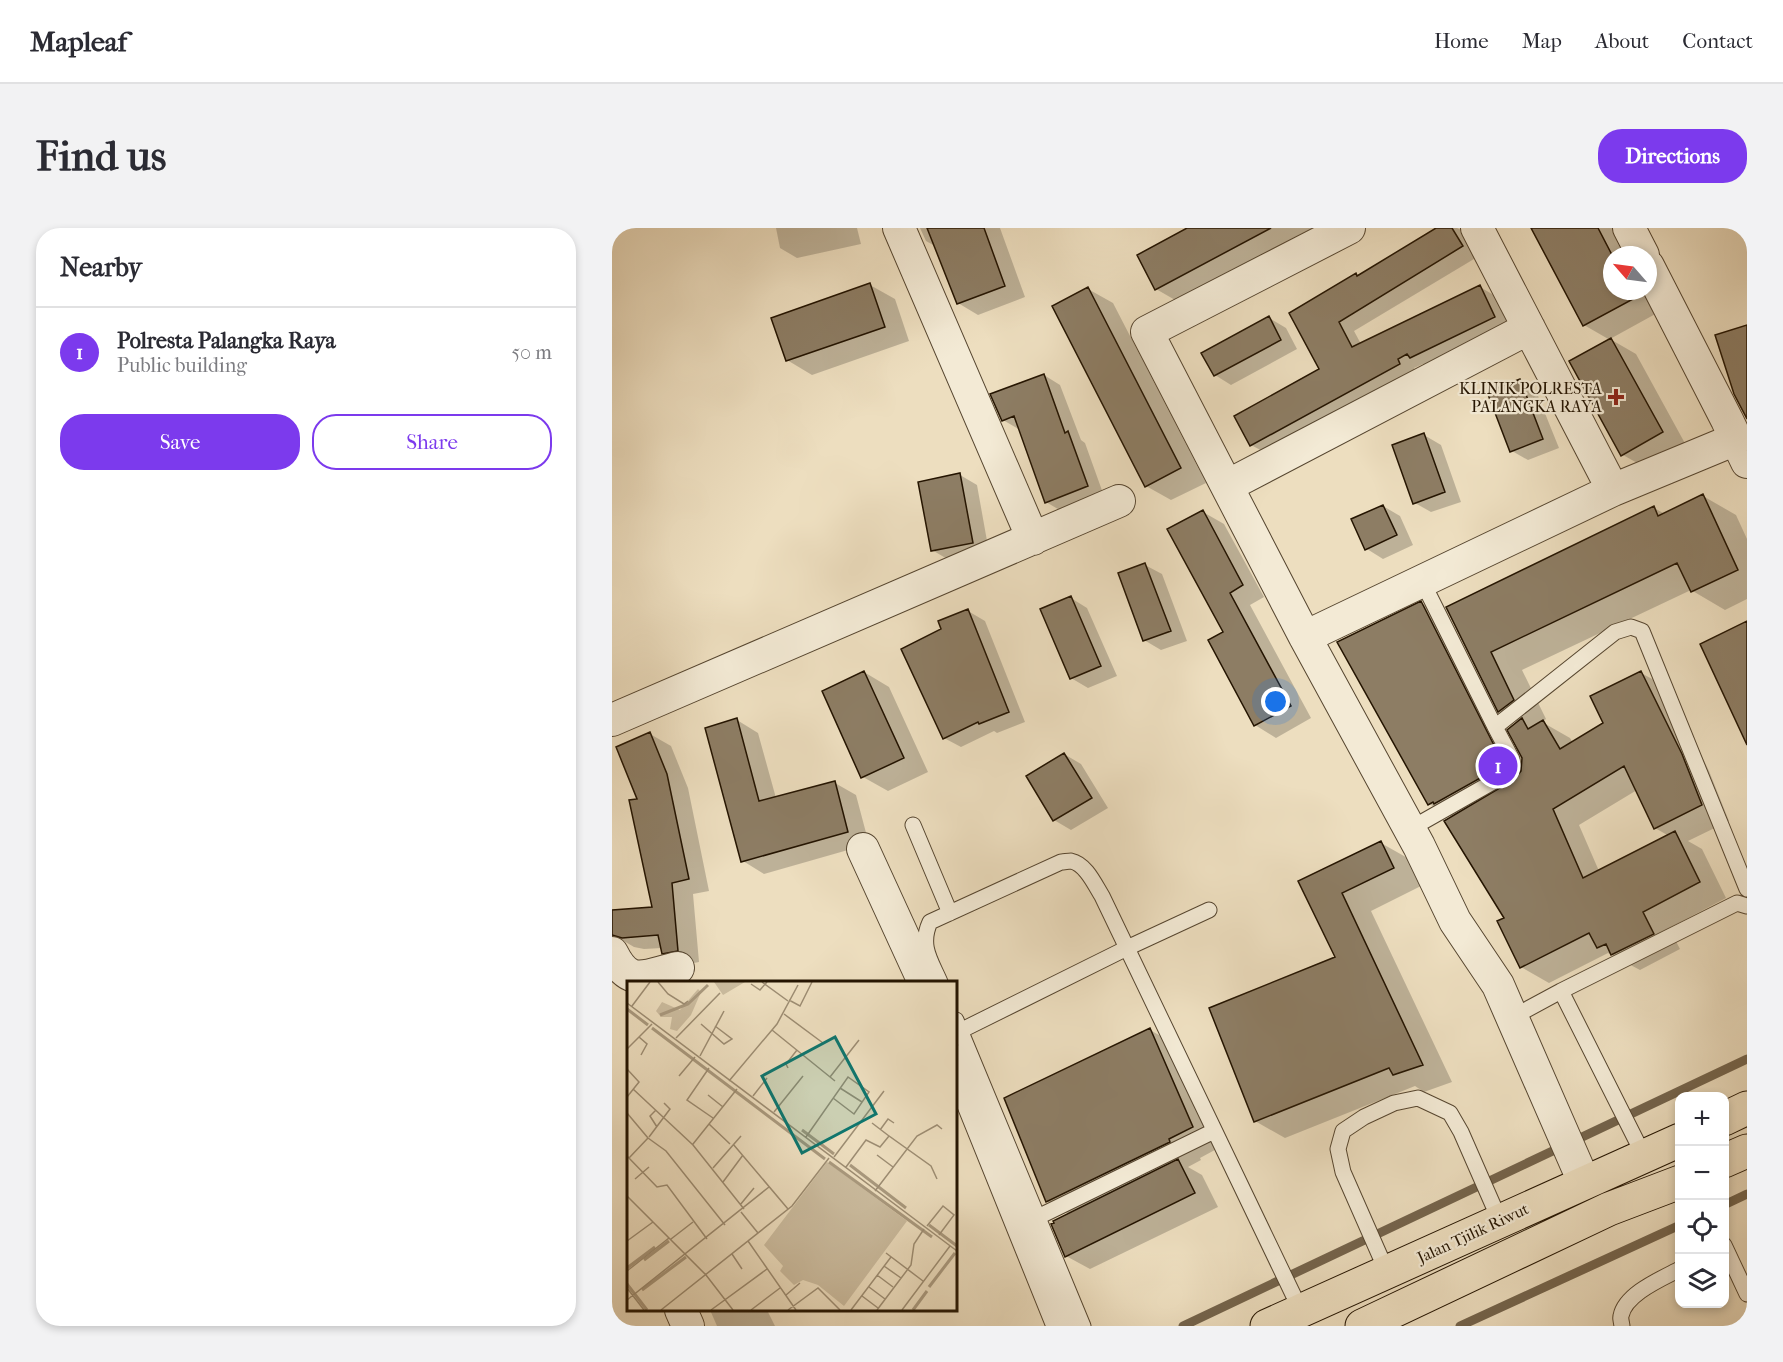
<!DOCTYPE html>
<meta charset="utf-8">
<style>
body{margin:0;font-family:"IM FELL French Canon",serif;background:#f2f2f3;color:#2b2b33}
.controls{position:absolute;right:18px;bottom:18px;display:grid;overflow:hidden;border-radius:12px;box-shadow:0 3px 9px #0003}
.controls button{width:54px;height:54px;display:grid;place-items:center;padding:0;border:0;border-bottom:2px solid #e1e1e2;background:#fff;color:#2b2b33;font:30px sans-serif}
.compass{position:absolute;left:991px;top:18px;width:54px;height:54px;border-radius:50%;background:#fff;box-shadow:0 3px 9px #0003;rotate:298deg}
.you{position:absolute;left:664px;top:474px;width:21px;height:21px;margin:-15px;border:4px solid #fff;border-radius:50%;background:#1a73e8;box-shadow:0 0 0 9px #1a73e833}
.badge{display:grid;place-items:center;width:39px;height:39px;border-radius:50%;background:#7c3aed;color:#fff;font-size:20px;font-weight:700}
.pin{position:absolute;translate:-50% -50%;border:3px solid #fff;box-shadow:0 2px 6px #0006}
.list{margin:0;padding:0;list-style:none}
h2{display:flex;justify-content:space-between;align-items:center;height:78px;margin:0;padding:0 24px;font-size:26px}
h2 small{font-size:20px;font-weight:400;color:#7c7c81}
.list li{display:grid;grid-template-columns:39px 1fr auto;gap:18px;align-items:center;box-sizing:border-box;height:90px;padding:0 24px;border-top:2px solid #e1e1e2}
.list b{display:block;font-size:22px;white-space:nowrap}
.list p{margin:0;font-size:20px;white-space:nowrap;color:#7c7c81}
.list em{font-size:20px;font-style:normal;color:#7c7c81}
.actions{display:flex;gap:12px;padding:18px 24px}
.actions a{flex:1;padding:14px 0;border:2px solid #7c3aed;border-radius:24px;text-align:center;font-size:21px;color:#7c3aed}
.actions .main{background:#7c3aed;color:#fff}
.icon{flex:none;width:33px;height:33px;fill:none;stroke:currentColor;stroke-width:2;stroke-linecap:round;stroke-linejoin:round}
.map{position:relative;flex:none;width:1135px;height:1098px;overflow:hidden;border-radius:24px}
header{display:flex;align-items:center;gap:36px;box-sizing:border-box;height:84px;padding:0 30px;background:#fff;border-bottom:2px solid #e1e1e2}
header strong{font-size:28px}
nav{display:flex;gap:33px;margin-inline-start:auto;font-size:21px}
.intro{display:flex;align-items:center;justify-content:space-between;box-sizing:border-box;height:144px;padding:0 36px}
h1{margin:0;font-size:42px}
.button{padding:15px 27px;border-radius:24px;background:#7c3aed;color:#fff;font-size:21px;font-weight:700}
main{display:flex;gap:36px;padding:0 36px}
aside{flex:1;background:#fff;border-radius:24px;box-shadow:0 3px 9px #0003}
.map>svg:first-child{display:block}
.shadow{fill:#0003;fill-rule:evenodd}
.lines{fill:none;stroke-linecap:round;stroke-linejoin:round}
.stream{stroke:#74644c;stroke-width:9}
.building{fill:#8d7d64;stroke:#241401;stroke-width:1.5}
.service-casing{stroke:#564630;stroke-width:17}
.minor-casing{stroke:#564630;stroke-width:34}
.trunk-casing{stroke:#241401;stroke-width:35}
.service{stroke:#f3ead5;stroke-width:15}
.minor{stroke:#f3ead5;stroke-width:32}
.trunk{stroke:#eddebf;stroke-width:33}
.poi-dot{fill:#8f2418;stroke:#f3ead5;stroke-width:2}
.labels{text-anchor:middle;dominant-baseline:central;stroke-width:4.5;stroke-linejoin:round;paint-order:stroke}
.poi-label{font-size:16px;fill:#241401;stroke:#f3ead5;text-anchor:end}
.street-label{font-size:16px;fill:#241401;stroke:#f3ead5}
.inset-river{fill:none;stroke:#a9997e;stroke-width:3}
.inset-road{fill:none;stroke:#9d8d73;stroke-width:1.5}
.view{fill:#0f766e;fill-opacity:0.15;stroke:#0f766e;stroke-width:3}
.inset-edge{fill:none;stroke:#241401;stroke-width:3}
</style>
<header>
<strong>Mapleaf</strong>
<nav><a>Home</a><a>Map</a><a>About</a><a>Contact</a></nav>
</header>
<div class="intro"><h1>Find us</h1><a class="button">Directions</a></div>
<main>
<aside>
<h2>Nearby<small></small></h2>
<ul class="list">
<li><span class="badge">1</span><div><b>Polresta Palangka Raya</b><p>Public building</p></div><em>50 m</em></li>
</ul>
<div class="actions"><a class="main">Save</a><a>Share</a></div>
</aside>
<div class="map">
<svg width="1135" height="1098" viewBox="0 0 1135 1098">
<rect width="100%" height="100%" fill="#eddebf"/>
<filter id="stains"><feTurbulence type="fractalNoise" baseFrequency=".00333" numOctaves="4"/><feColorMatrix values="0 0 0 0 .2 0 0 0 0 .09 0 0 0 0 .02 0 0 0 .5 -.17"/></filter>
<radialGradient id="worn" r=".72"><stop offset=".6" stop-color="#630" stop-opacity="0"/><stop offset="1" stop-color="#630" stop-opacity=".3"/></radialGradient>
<path class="shadow" d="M164,0H245L249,16L185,30L168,20Z
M308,0H388L413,69L366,87L346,75L323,18L314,13Z
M578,0H717L570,76L544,61Z
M827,0H845L853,4L867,28L742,103L749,116L868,59L885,69L899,99L816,139L811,136L802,140L804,146L656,226L639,217L709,142L744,47L747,49Z
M921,0H1003L1017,27H1000V63H1036L1047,84L998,111L1024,126L1075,219L1036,241L1011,227L998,112L972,97Z
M258,57L283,71L297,113L200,147L175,132Z
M476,61L501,75L594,255L559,272L534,258Z
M657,90L674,100L685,121L619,157L603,147Z
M432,147L448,157L469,212L473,215L492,268L451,284L434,274L408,202L391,192Z
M908,153L924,163L947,220L916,232L900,223Z
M812,207L829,217L849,274L819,284L803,275Z
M348,247L365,257L377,324L337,332L320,322Z
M1091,268L1124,287L1135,311V371L1113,382L1079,362L910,442L934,491L930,494L958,510L961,515L993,495L1029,445L1057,460L1097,543L1117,593L1076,613L1090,621L1114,670L1057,700L1068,721L1028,742L996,725L937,755L909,739L894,691L841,589L817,576L809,375L834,390L910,541L911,530L907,494L887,483L836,379L1042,280L1053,286ZM1025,562L1043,600L1057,608L987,643L967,597Z
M771,278L788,288L801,317L771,331L755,321Z
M591,284L612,296L652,369L638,377L699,490L664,510L643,497L613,404Z
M533,337L550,346L575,413L549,422L532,412Z
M459,370L475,380L505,448L476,460L459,450Z
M356,383L373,393L413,494L385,505L382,503L349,519L332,510L331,402Z
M252,444L277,459L316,544L276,563L251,549Z
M125,492L146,505L164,570L223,555L244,567L257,616L152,646L131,633Z
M38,506L59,518L76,560L97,663L81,666L87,734L72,737L51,725L50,720L32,721L22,719L0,706V683L42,680L28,572Z
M452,526L469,536L496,580L459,602L442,592L416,548Z
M769,615L799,632L811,657L759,683L840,854L812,864L803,858L673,910L643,893L725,730L688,654Z
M538,802L570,820L612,917L588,930L589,932L576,939L590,947L606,979L478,1041L454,1028L457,986L435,973Z
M98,1082H155L163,1098H105Z"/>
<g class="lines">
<path class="stream" d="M1112,977L1135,966
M571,1098L1135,831
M848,1098L1068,997"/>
</g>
<path class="building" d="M315,0H372L393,58L345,76Z
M575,0H659L543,62L525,27Z
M824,0H840L851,18L727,94L740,119L868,57L883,89L798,130L795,126L786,131L788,136L638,218L622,188L707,141L677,85L744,45L745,48Z
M919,0H986L1000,27V63H1019L1023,70L971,98Z
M258,55L273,99L174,133L159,90Z
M476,59L569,240L533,259L440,78Z
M657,88L669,112L602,148L589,125Z
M1135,97V191L1122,166L1103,107Z
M999,110L1051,204L1009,228L957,133Z
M432,146L453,205L456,203L476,258L433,275L402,188L390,193L378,166Z
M908,151L931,211L898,224L875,164Z
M812,205L833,264L801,276L780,217Z
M348,245L361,315L319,323L306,254Z
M1091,266L1126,342L1079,364L1065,335L879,424L902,472L886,484L834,379L1042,278L1046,288Z
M771,277L785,307L753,322L739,291Z
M591,282L631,357L618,365L679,478L642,498L596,412L611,404L555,301Z
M533,335L559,403L531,413L506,345Z
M459,368L489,438L458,451L428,381Z
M809,373L890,533L888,539L822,576L821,574L816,577L725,414Z
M356,381L397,484L367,496L366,494L331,511L289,421L329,401L326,393Z
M1135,393V517L1088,416Z
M252,443L292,530L249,550L210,463Z
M1029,443L1070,526L1090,577L1042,601L1012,538L941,581L971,650L1063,603L1088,654L1031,684L1042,706L999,727L994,716L985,720L977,705L908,740L885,693L892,690L832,593L903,551L909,543L910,530L895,502L910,490L916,501L931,492L948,521L991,495L978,468Z
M125,490L147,573L223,553L236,604L129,634L93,500Z
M38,504L55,546L77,651L60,655L66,723L50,726L46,707L10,710L0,707V682L40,679L17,572L25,571L4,519Z
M452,525L480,570L441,593L414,548Z
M769,613L782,640L730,665L811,837L781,847L777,840L642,894L597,780L723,729L686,653Z
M538,800L581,899L557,911L558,914L434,974L392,870Z
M566,931L583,965L453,1029L439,996L442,995L441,993Z"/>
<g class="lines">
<defs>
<path id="service" d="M810,353L883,499
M301,597L338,685
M798,601L895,546L900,538V531L883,499L1003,404L1019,399L1030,403L1135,661
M328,754C319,733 307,718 318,694L449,634C452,634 456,633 459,633C474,636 483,657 490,668L689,1083
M901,789L949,763
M344,792L471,1098
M348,803L515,720L597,682
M1032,928L949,763L1125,675L1135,678
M426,989L602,903
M1112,1017L1135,1066
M775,1044L731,944L726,921L731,903L752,889L782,875L806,870L838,885L849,904L888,993
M1010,1098C1010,1097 1008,1089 1009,1088C1013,1066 1049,1051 1068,1041"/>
<path id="minor" d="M287,0L421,311
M737,0L535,104L693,409L807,618L843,693L886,757L972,954
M1017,0L1031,27
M1036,38L1115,192L1135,234
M615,258L917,100
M1001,262L1124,211
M693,409L1001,262L865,0
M0,492L507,273
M251,621L312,754
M0,725C18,761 33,747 66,740
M344,833L451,1098
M69,1082L76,1098"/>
<path id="trunk" d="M1112,891L1135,880
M1112,933L1135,923
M655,1098L1068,912
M750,1098L997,981L1068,954"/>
</defs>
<use href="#service" class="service-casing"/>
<use href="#minor" class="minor-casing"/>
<use href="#trunk" class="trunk-casing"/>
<use href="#service" class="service"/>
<use href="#minor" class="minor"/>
<use href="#trunk" class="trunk"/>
</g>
<path class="poi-dot" d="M1001 160h6v6h6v6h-6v6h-6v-6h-6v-6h6z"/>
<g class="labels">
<g class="poi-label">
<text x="990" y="160">KLINIK POLRESTA<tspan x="990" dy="18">PALANGKA RAYA</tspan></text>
</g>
<g class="street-label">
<text transform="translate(861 1005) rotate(-25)">Jalan Tjilik Riwut</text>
</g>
</g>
<g transform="translate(15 753)">
<rect width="330" height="330" fill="#eddebf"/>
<path d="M87,1H118L96,14ZM71,8L74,11L64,34L50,50L43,48L45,36H34L29,30L35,21L53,29ZM200,181L280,240L217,325L191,304L176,299L167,304L153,290L156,285L137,264Z" fill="#cbbc9f"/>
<path class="inset-river" d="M0,28L21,44M33,34L61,23L81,4M25,47L198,178M175,149L207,173M202,181L305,256M223,184L279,227M302,244L330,265M17,279L42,260M0,287L28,266M0,303L20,329M302,306L328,272M15,309L59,276M286,329L300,310"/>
<path class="inset-road" d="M31,1L41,13L57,23L61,20M135,1L161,20M124,3L133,9L140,1M162,19L173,25L185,1M0,22L330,270M5,25L23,1M157,33L196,62M74,43L97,63L105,58L88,45M145,49L208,100M12,56L20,63L14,74M49,57L93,12M0,68L25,43M73,75L97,30M82,87L60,119L86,137M161,87L159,83L170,69M0,88L12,101L0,116M52,95L68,76M203,96L232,59M102,100L150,43L171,4M213,107L235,121M6,108L66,164L117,228M81,114L96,126M126,115L140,97M29,129L23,135L30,146M147,131L176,95M0,132L21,157M245,142L262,155M82,143L103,163M253,149L261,138L267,142M22,156L43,128L37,122M179,156L221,96L242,111L227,133L206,117M21,157L39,170L98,244M66,163L110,108M106,163L161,228M250,174L266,186M0,175L30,206L40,204L80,258M207,176L257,110M2,177L21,157M219,186L239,159L253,166L262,155L304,185L310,198M86,187L114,155M8,198L22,186M96,201L116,174M248,210L290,155L310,144L315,148M0,215L79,294L106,329M113,224L127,207M114,231L131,252M300,245L316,225L327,234L312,254M44,258L66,241M0,260L26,241M121,260L169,329M259,272L296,300M105,273L115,288M257,285L274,297M0,290L42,257M250,294L266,306M242,306L258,318M0,307L17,329M159,314L173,302M235,315L251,327M0,319L142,206M34,329L165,225L202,177M84,329L140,288M124,329L153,307M161,329L191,307L213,329M224,329L264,276M250,329L284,284L287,263L297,248M275,329L323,265"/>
<path class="view" d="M208,56L249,133L175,172L135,95Z"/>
<rect width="330" height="330" class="inset-edge"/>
</g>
<rect width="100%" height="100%" filter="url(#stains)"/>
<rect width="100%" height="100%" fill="url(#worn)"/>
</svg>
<div class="controls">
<button>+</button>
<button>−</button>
<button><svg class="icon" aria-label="locate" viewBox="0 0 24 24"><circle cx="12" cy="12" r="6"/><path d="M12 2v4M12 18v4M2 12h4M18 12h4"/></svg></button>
<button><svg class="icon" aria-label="layers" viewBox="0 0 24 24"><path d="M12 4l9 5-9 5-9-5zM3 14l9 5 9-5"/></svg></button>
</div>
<svg class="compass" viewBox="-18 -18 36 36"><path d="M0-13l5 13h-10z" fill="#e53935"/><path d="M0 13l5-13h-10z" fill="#7c7c81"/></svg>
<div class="you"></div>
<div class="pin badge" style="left:886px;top:538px">1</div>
</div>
</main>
